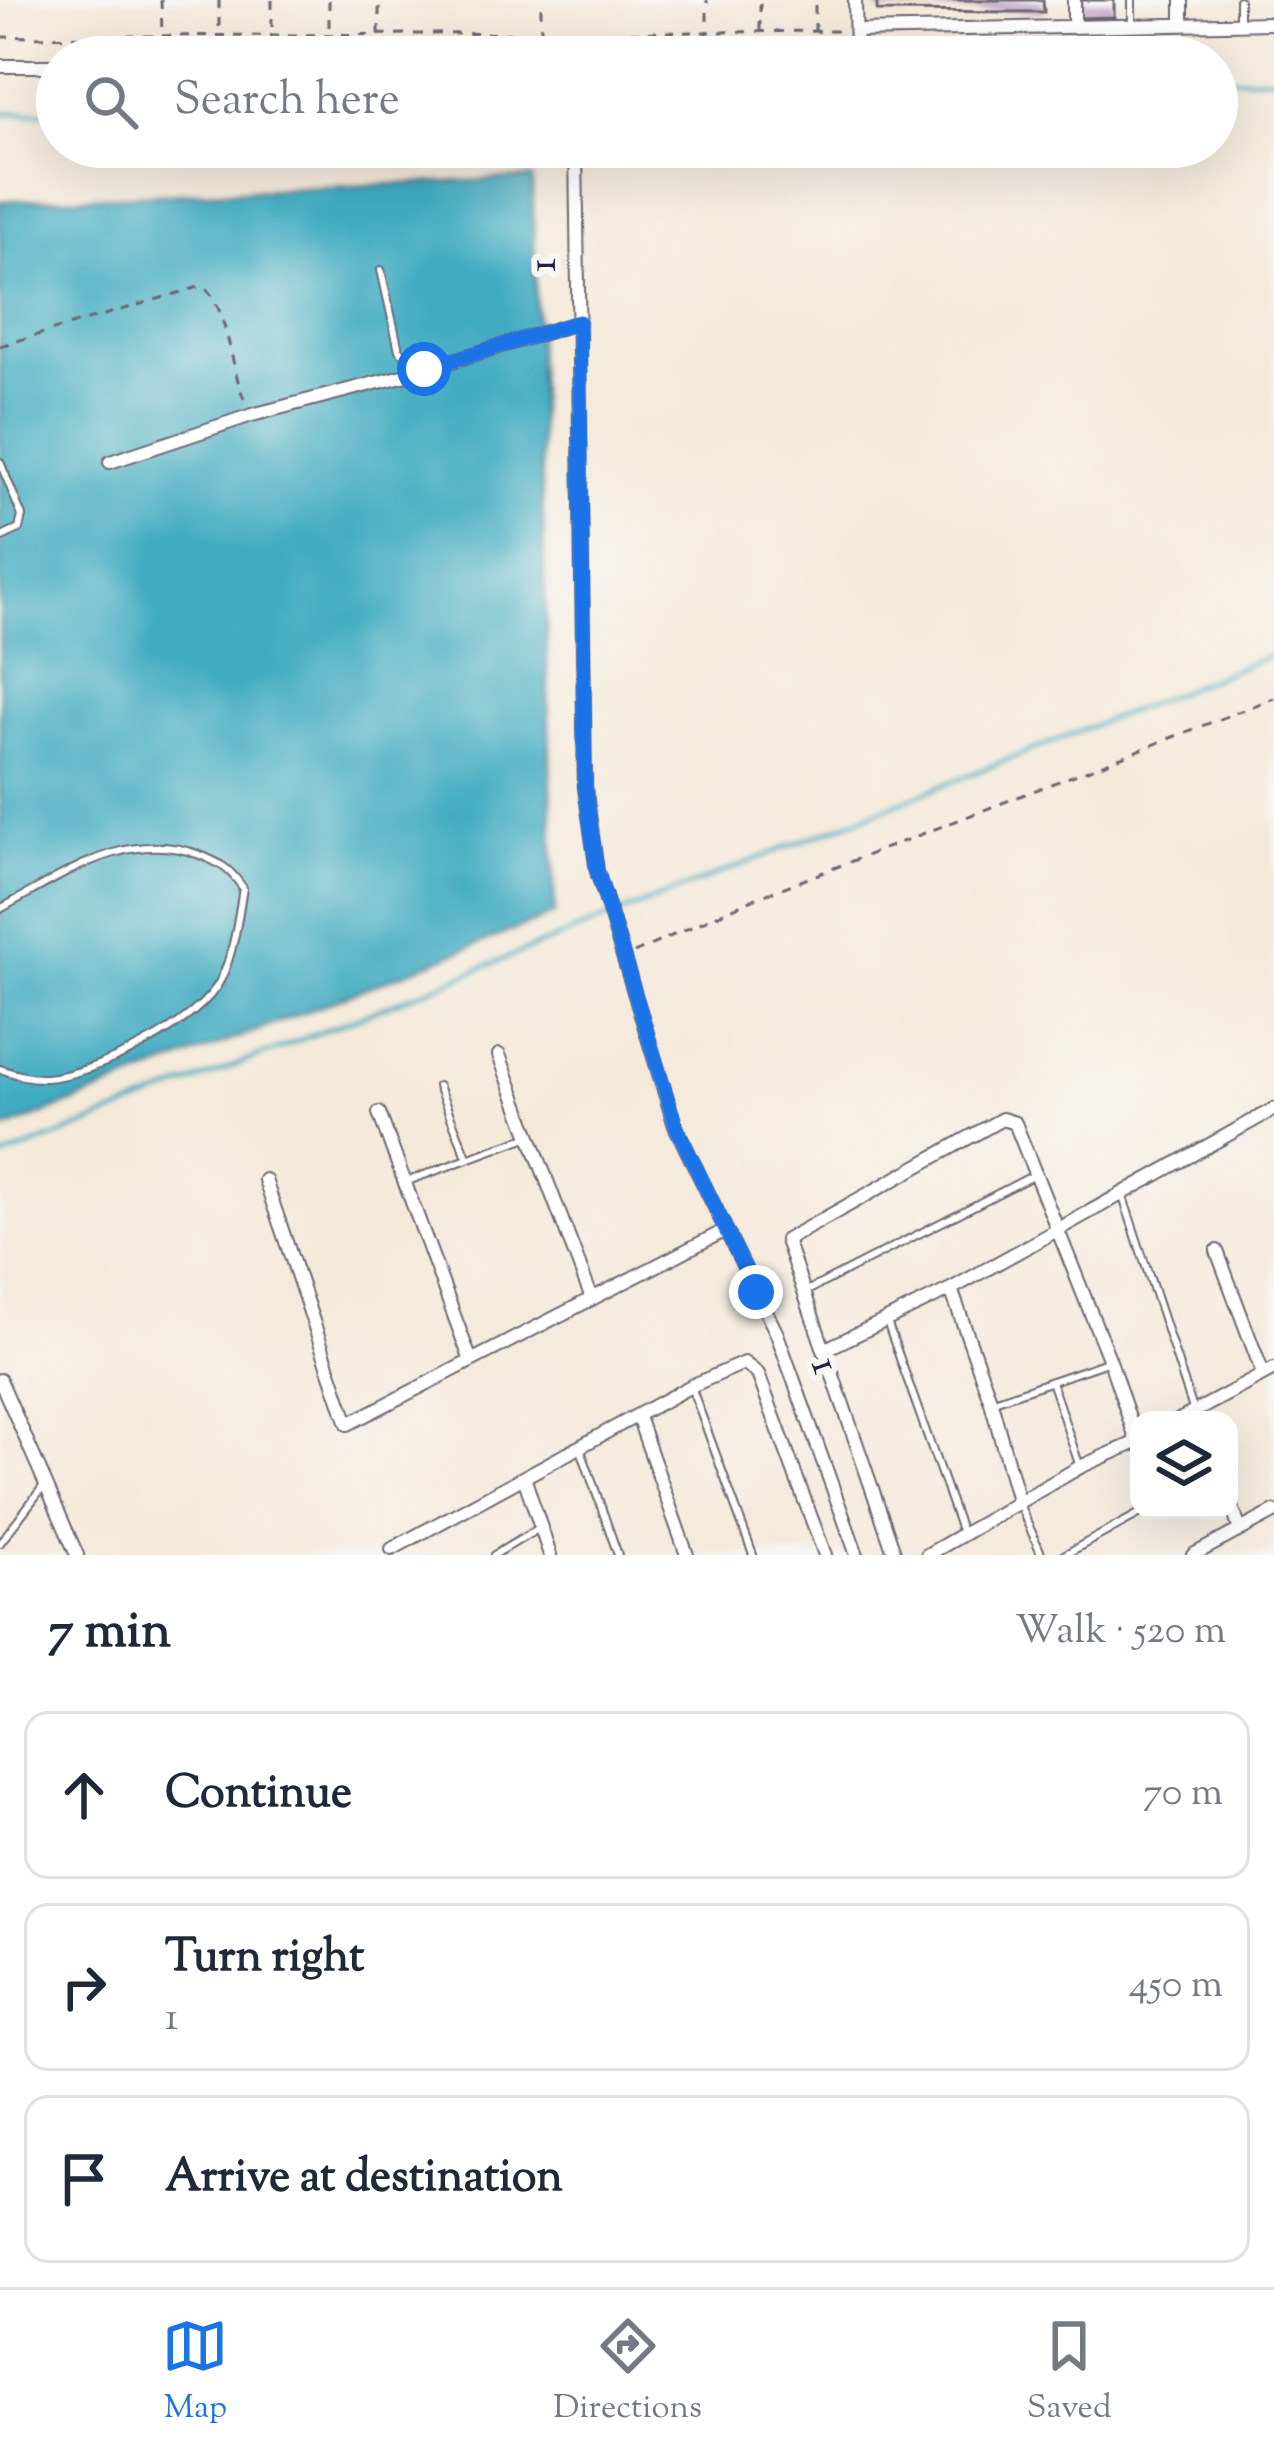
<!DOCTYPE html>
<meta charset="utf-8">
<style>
body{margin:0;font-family:"Sorts Mill Goudy",serif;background:#f6f6f7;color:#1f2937}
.controls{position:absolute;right:36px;bottom:36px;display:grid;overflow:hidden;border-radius:24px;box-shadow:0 12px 48px #0002}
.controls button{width:108px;height:108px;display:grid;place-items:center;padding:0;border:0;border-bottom:3px solid #e0e1e3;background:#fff;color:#1f2937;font:60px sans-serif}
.stop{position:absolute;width:36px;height:36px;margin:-27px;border:9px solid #1a73e8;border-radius:50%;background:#fff}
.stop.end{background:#1a73e8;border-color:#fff;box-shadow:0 3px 12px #0008}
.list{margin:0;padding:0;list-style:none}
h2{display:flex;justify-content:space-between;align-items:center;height:156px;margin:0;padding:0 48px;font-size:51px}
h2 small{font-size:39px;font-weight:400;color:#747a83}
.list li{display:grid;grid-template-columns:78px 1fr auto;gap:36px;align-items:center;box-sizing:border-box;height:168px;margin:0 24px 24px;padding:0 24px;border:3px solid #e0e1e3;border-radius:24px}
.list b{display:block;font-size:45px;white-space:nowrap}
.list p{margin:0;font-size:39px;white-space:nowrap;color:#747a83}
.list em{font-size:39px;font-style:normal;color:#747a83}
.icon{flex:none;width:66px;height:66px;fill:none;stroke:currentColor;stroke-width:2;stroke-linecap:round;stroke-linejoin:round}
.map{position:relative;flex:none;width:1274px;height:1555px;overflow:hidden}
.search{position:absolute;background:#fff;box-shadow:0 12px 48px #0002;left:36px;right:36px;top:36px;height:132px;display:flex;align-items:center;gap:30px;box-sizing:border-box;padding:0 42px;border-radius:66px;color:#747a83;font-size:45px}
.sheet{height:732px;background:#fff}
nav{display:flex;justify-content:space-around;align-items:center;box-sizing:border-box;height:168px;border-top:3px solid #e0e1e3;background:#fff;font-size:33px;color:#747a83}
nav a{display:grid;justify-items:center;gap:6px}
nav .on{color:#1a73e8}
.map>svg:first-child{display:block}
.water{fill:#41abc1;stroke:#32667e;stroke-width:3}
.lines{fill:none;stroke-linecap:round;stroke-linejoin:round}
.stream{stroke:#41abc1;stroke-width:4.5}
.building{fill:#be9ec5}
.lane-casing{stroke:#6c6872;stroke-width:10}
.street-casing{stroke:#6c6872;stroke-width:16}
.path{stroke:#6c6872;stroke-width:3;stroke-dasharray:9 9;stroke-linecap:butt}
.lane{stroke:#fff;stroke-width:6}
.street{stroke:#fff;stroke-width:12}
.route{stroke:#1a73e8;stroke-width:15}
.labels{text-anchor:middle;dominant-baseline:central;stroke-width:12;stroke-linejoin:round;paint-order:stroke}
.street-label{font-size:42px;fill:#22223b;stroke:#f6f6f2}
</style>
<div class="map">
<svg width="1274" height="1555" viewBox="0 0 1274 1555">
<rect width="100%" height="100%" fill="#f6f6f2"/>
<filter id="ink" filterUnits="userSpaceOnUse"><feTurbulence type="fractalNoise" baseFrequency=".00833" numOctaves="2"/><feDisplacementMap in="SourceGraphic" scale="24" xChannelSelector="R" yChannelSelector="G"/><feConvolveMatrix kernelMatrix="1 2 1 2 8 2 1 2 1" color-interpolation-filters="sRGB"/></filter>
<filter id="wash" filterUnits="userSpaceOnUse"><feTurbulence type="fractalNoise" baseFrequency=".004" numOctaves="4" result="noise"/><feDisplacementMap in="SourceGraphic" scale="48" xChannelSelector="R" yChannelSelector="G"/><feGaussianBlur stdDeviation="2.7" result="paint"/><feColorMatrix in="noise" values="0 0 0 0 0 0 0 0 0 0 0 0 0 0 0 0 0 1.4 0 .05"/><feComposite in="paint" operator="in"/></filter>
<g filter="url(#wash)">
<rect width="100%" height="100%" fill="#f5e9d9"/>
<path class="water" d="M532,178L555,914L0,1131V201Z"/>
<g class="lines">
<path class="stream" d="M1217,78L1274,77
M0,113L57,112
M0,1159L1274,654"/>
</g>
<g id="blocks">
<path class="building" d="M877,0H1043L1044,12L877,11Z
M1081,0H1114V17L1080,18Z"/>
</g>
</g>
<g filter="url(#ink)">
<use href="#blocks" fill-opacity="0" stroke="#6c6872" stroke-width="3"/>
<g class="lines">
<defs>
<path id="lane" d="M1132,0V25
M1239,0V20
M381,270L399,350L421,366
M0,462L22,516L19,529L0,538
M0,909C63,876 126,827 200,855C222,864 230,869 243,888C238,918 234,952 221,979C200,1024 94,1075 46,1078C30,1079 15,1074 0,1069
M438,1086L468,1159
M405,1182L530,1136
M1122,1194L1194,1412
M807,1291L1036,1174
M887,1322L962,1533
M1051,1381L1080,1467
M692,1389L753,1555
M994,1401L1107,1362
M580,1447L618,1555
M1019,1504L1042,1555
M0,1543L45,1484
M494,1555L538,1529
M1064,1555L1146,1510"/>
<path id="street" d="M855,0L856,57
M1074,0V27
M1182,0V25
M856,31L1274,23
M0,66H57
M576,147L585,787L597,871L675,1126L777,1334L857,1555
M110,462L252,415L410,374L579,322
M499,1055L592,1299
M379,1113L471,1361
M265,1180L348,1424L724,1231
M1217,1251L1263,1374
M951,1289L991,1402L1018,1501
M826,1349L951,1289L1274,1109
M0,1380L77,1555
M638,1417L687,1555
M1179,1420L1274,1369
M524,1477L550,1555
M1229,1498L1240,1530
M392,1549L691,1386L744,1363L758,1374L825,1555
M895,1555L786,1240L1002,1119L1015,1123L1110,1361L1137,1442
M927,1555L1080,1467L1139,1441
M1193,1555L1274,1512"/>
</defs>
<use href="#lane" class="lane-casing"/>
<use href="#street" class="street-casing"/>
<path class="path" d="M161,0L162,34
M219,0V33
M272,0V57
M329,0V34
M760,30V0
M815,32V0
M379,34V0
M541,34V0
M0,37L844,31
M707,57V0
M0,346L202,286C227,300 231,374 246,403
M634,953L746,902L1274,698"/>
<use href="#lane" class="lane"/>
<use href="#street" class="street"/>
</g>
</g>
<g class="lines" filter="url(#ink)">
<path class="route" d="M424,369L579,322L585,787L597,871L676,1126L756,1292"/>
</g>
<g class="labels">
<g class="street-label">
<text transform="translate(545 265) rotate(-91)">1</text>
<text transform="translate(823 1366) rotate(70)">1</text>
</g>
</g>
</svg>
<div class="controls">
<button><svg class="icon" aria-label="layers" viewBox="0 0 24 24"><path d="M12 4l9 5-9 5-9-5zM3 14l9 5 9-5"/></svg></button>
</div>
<div class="stop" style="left:424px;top:369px"></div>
<div class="stop end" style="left:756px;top:1292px"></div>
<div class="search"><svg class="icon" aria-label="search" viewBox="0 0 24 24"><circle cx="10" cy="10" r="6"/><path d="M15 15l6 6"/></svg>Search here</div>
</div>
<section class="sheet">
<h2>7 min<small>Walk · 520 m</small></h2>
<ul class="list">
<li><svg class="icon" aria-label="ahead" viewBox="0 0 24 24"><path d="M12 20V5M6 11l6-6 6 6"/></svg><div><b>Continue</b></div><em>70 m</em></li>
<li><svg class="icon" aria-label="right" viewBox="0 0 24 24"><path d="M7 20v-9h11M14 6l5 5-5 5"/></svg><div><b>Turn right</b><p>1</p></div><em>450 m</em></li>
<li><svg class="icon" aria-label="arrive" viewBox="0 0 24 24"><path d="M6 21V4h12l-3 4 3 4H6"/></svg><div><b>Arrive at destination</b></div></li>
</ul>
</section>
<nav>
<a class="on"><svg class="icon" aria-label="map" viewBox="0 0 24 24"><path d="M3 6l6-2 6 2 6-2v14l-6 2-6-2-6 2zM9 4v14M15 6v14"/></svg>Map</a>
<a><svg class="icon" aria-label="directions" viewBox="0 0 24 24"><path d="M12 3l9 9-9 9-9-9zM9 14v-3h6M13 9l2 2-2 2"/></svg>Directions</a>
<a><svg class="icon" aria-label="saved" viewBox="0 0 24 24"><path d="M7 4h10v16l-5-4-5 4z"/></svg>Saved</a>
</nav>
